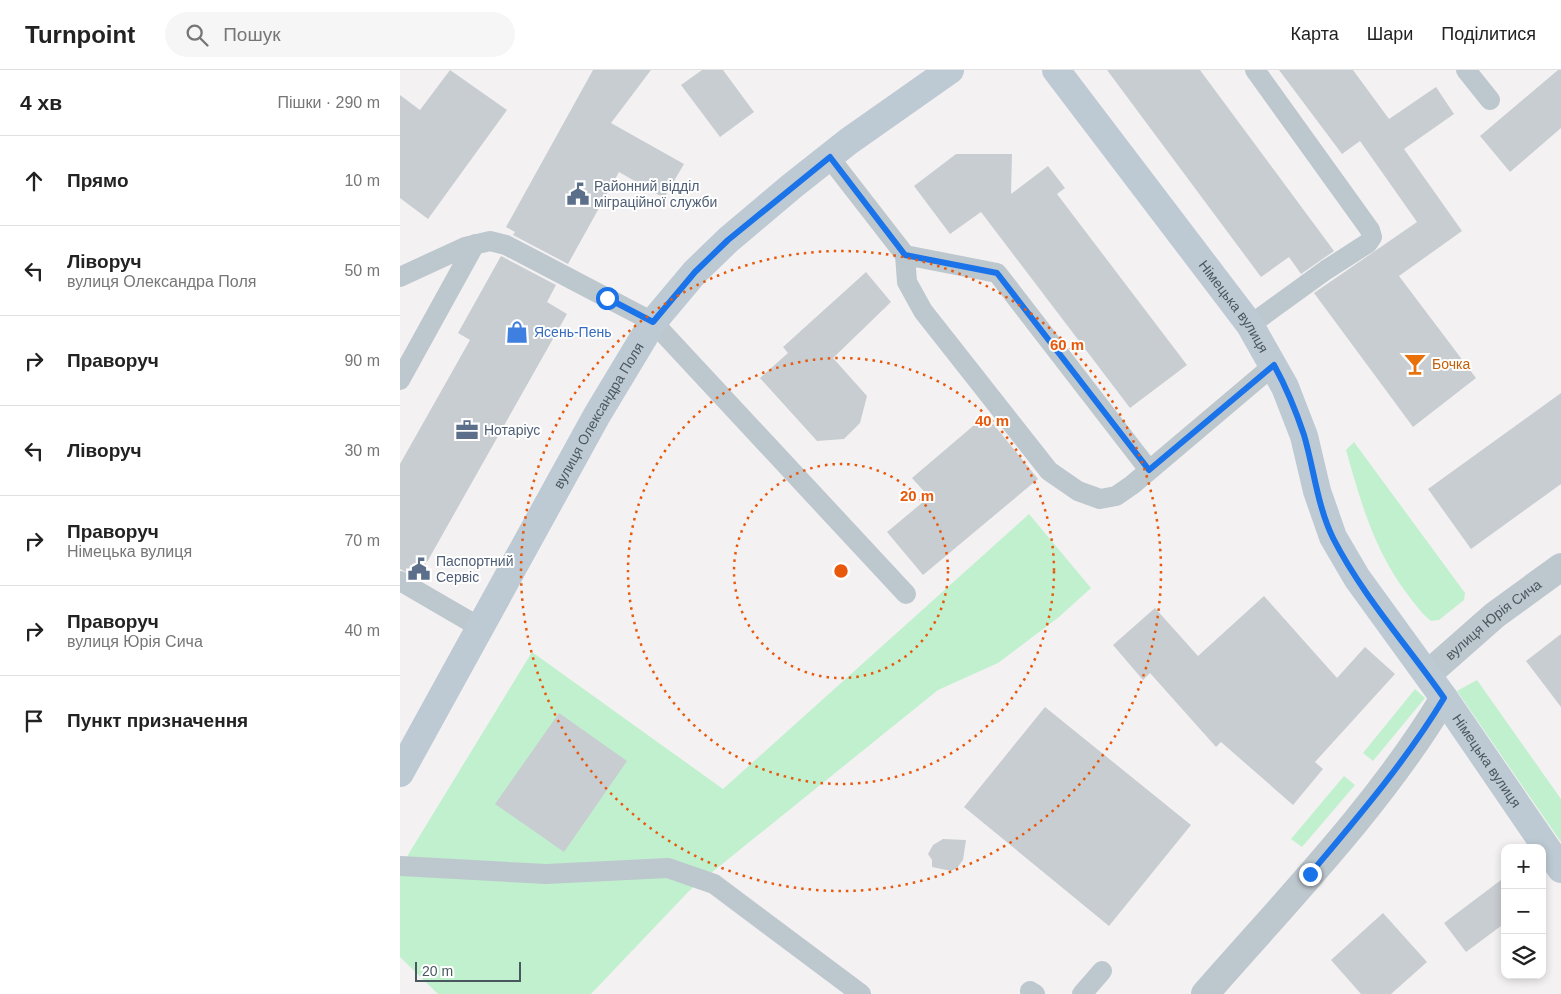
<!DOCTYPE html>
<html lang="uk">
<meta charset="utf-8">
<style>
body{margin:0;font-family:Arial,sans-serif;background:#f6f6f6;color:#222}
.controls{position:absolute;right:15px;bottom:15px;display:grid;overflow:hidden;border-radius:10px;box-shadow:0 2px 8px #0003}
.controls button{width:45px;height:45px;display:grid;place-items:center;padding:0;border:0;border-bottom:1px solid #e0e0e0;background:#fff;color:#222;font:25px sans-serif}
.scale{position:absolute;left:15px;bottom:12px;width:106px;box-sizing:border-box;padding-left:5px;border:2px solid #49575f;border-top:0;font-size:14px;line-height:18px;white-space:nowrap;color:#49575f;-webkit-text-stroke:4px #fff;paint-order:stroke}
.stop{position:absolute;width:15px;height:15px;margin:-11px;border:4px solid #1a73e8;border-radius:50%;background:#fff}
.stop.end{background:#1a73e8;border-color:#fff;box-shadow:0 1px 5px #0008}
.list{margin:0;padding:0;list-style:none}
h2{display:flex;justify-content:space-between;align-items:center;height:65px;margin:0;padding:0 20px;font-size:21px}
h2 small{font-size:16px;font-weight:400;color:#767676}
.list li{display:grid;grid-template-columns:32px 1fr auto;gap:15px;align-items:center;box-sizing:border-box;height:90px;padding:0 20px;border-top:1px solid #e0e0e0}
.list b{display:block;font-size:19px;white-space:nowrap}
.list p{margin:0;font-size:16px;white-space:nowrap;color:#767676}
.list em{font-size:16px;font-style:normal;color:#767676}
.icon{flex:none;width:28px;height:28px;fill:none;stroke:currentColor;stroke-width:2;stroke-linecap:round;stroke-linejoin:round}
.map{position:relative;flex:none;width:1161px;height:924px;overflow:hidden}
header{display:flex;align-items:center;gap:30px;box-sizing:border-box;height:70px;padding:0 25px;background:#fff;border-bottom:1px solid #e0e0e0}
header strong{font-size:24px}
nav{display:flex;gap:28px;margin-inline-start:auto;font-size:18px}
.search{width:350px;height:45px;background:#f6f6f6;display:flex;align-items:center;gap:12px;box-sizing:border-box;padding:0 18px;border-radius:28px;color:#767676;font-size:19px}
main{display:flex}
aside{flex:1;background:#fff}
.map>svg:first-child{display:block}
.green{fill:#c1f0ce}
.building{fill:#c8cdd1}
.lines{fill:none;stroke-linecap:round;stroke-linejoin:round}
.lane{stroke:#bdc7ce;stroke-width:20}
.street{stroke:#bdc7ce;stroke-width:28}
.secondary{stroke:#bdcad3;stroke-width:28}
.route{stroke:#1a73e8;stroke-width:6}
.ring{fill:none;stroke:#e8590c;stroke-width:2.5;stroke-dasharray:2.5 5}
.labels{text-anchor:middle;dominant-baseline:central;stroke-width:4;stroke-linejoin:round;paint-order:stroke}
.service-label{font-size:14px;fill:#4e5e75;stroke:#fff;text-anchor:start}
.street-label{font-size:14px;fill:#49575f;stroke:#fff}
.shop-label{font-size:14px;fill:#366cbe;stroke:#fff;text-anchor:start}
.food-label{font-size:14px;fill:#c56008;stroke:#fff;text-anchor:start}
.centre{fill:#e8590c;stroke:#fff;stroke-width:2.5}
.ring-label{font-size:15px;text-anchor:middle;font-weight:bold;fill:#e8590c;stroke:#fff;stroke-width:4;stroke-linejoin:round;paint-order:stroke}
</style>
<header>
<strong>Turnpoint</strong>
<div class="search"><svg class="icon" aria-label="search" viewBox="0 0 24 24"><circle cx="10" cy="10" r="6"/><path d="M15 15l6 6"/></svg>Пошук</div>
<nav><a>Карта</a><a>Шари</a><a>Поділитися</a></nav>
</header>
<main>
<aside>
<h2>4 хв<small>Пішки · 290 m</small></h2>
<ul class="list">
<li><svg class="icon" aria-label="ahead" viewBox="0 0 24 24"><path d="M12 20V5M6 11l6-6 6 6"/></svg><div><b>Прямо</b></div><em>10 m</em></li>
<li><svg class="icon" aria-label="left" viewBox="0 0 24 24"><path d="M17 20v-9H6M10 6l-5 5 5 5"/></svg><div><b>Ліворуч</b><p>вулиця Олександра Поля</p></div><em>50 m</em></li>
<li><svg class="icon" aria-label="right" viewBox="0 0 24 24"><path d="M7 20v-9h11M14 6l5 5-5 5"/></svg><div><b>Праворуч</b></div><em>90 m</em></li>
<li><svg class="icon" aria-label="left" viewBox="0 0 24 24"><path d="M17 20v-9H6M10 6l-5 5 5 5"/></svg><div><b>Ліворуч</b></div><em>30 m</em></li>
<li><svg class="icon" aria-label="right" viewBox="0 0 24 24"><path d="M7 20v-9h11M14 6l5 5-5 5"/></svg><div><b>Праворуч</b><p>Німецька вулиця</p></div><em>70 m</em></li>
<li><svg class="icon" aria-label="right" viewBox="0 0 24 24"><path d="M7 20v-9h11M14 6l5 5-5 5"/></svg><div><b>Праворуч</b><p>вулиця Юрія Сича</p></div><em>40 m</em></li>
<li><svg class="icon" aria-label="arrive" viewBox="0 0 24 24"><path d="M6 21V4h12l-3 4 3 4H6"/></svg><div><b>Пункт призначення</b></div></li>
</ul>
</aside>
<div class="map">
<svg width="1161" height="924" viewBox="0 0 1161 924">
<rect width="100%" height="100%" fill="#f4f1f2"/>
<path class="green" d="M954,372L1065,523L1064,530L1039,550L1031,551C1022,544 1015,534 1008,525C974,480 961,433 946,380Z
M629,444L691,518L659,547L598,593L538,620L290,820L191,924H38L0,887V798L132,582L323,719Z
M1077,610L1161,729V772L1057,621Z
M1015,619L1025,628L973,691L963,683Z
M944,706L955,715L902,777L891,769Z"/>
<path class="building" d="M50,0L107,40L28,149L0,128V25L20,40Z
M193,0H251L211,53L284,94L264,128L219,102L168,194L113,165L115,162L106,157Z
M302,0H323L354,42L320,67L281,15Z
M707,0H800L934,181L901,204L889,187L861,207Z
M879,0H953L989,49L1036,17L1054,44L1004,79L1062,161L999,206L1076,308L1013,357L914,223L1017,152L960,71L942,84Z
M1158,0H1161V58L1110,102L1080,66Z
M556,84H612L611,124L648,96L665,118L657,124L787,295L730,338L581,142L550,164L514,116Z
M101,186L156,215L147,232L167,244L18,508L0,499V394L70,270L58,263Z
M466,202L491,232L433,288L467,326L460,353L444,369L417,371L360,308L388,283L383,277Z
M1161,323V414L1071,479L1028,419Z
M586,345L638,409L523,505L487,462L529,427L512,408Z
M864,526L937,608L965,577L995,604L915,692L923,699L893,735L821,672L816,677L750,603L743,610L713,575L755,538L798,586Z
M1161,564V637L1126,591Z
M645,637L791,755L709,856L564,737Z
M159,643L227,691L164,782L95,734Z
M543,769L566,770L563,790L557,798L551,801L532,797V790L528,784L533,775Z
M1105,807V853L1066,882L1044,853Z
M983,843L1027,892L991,924H961L931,890Z"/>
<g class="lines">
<path class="lane" d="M1066,0L1090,30
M429,87L505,185L507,212L523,241L649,401L678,421L700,429L716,426L732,415L874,295
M505,185L597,203L749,400
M0,207L65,177L90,171L106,175L253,252L506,524
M850,255L926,200L968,173L972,167L970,160L855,0
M0,310L75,174
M0,511L81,558
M0,796L146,804L268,798L314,814L461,924
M630,921L635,924
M682,924L702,901"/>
<g class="street">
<path id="s1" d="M1028,604L1095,545L1161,497"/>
<path d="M805,924C888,829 979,736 1044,628"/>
</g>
<g class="secondary">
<path id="s2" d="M656,0L850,255L885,317L904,366L917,421L933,467L957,508L1044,628L1161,799"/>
<path id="s3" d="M0,703L197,345L253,252L295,202L328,170L392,116L449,71L550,0"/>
</g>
</g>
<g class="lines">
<path class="route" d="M207,228L253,252L295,202L328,170L430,87L505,185L597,203L749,400L874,295C886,317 896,341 904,365C914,399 917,435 933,468C962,525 1007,575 1044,628C1006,691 958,747 910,804"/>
</g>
<g class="ring">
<circle cx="441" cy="501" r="107"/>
<circle cx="441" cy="501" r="213"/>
<circle cx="441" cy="501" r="320"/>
</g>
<defs>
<symbol id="civic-bare" viewBox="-9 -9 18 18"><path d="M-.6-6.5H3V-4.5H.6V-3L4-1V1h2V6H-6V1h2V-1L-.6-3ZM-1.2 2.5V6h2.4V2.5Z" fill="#5c6f8a" stroke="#fff" stroke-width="2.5" paint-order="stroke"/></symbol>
<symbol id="shop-bare" viewBox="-9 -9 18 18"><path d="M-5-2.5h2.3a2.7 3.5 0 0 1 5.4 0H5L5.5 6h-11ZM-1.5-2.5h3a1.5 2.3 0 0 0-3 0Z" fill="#3f7fe0" stroke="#fff" stroke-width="2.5" paint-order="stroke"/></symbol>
<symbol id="bar-bare" viewBox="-9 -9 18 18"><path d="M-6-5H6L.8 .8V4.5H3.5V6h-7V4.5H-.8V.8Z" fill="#e8710a" stroke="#fff" stroke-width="2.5" paint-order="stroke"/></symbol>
<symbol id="office-bare" viewBox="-9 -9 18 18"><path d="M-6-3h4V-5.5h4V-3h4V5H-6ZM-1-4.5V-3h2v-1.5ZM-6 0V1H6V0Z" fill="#5c6f8a" stroke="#fff" stroke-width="2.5" paint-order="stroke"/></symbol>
</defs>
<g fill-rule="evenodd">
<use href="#civic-bare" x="162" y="108" width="32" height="32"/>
<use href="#shop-bare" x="101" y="246" width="32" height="32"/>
<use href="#bar-bare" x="999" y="278" width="32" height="32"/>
<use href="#office-bare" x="51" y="344" width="32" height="32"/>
<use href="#civic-bare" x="3" y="483" width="32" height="32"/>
</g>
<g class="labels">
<g class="service-label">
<text x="194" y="116">Районний вiддiл<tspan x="194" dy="16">мiграцiйної служби</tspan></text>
<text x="84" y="360">Нотаріус</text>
<text x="36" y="491">Паспортний<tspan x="36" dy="16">Сервіс</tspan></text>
</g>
<g class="street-label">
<text stroke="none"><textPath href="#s2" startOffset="296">Німецька вулиця</textPath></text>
<text stroke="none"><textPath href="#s3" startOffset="409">вулиця Олександра Поля</textPath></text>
<text stroke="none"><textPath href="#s1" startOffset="85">вулиця Юрія Сича</textPath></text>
<text stroke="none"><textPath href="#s2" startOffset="821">Німецька вулиця</textPath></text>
</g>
<g class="shop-label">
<text x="134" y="262">Ясень-Пень</text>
</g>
<g class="food-label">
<text x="1032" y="294">Бочка</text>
</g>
</g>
<circle cx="441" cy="501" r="8" class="centre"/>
<g class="ring-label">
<text x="667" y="280">60 m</text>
<text x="592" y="356">40 m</text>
<text x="517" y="431">20 m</text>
</g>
</svg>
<div class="controls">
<button>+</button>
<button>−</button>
<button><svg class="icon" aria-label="layers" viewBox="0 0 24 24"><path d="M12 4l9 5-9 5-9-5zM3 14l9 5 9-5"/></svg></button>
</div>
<div class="scale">20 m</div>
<div class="stop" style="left:207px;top:228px"></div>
<div class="stop end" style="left:910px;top:804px"></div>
</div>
</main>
